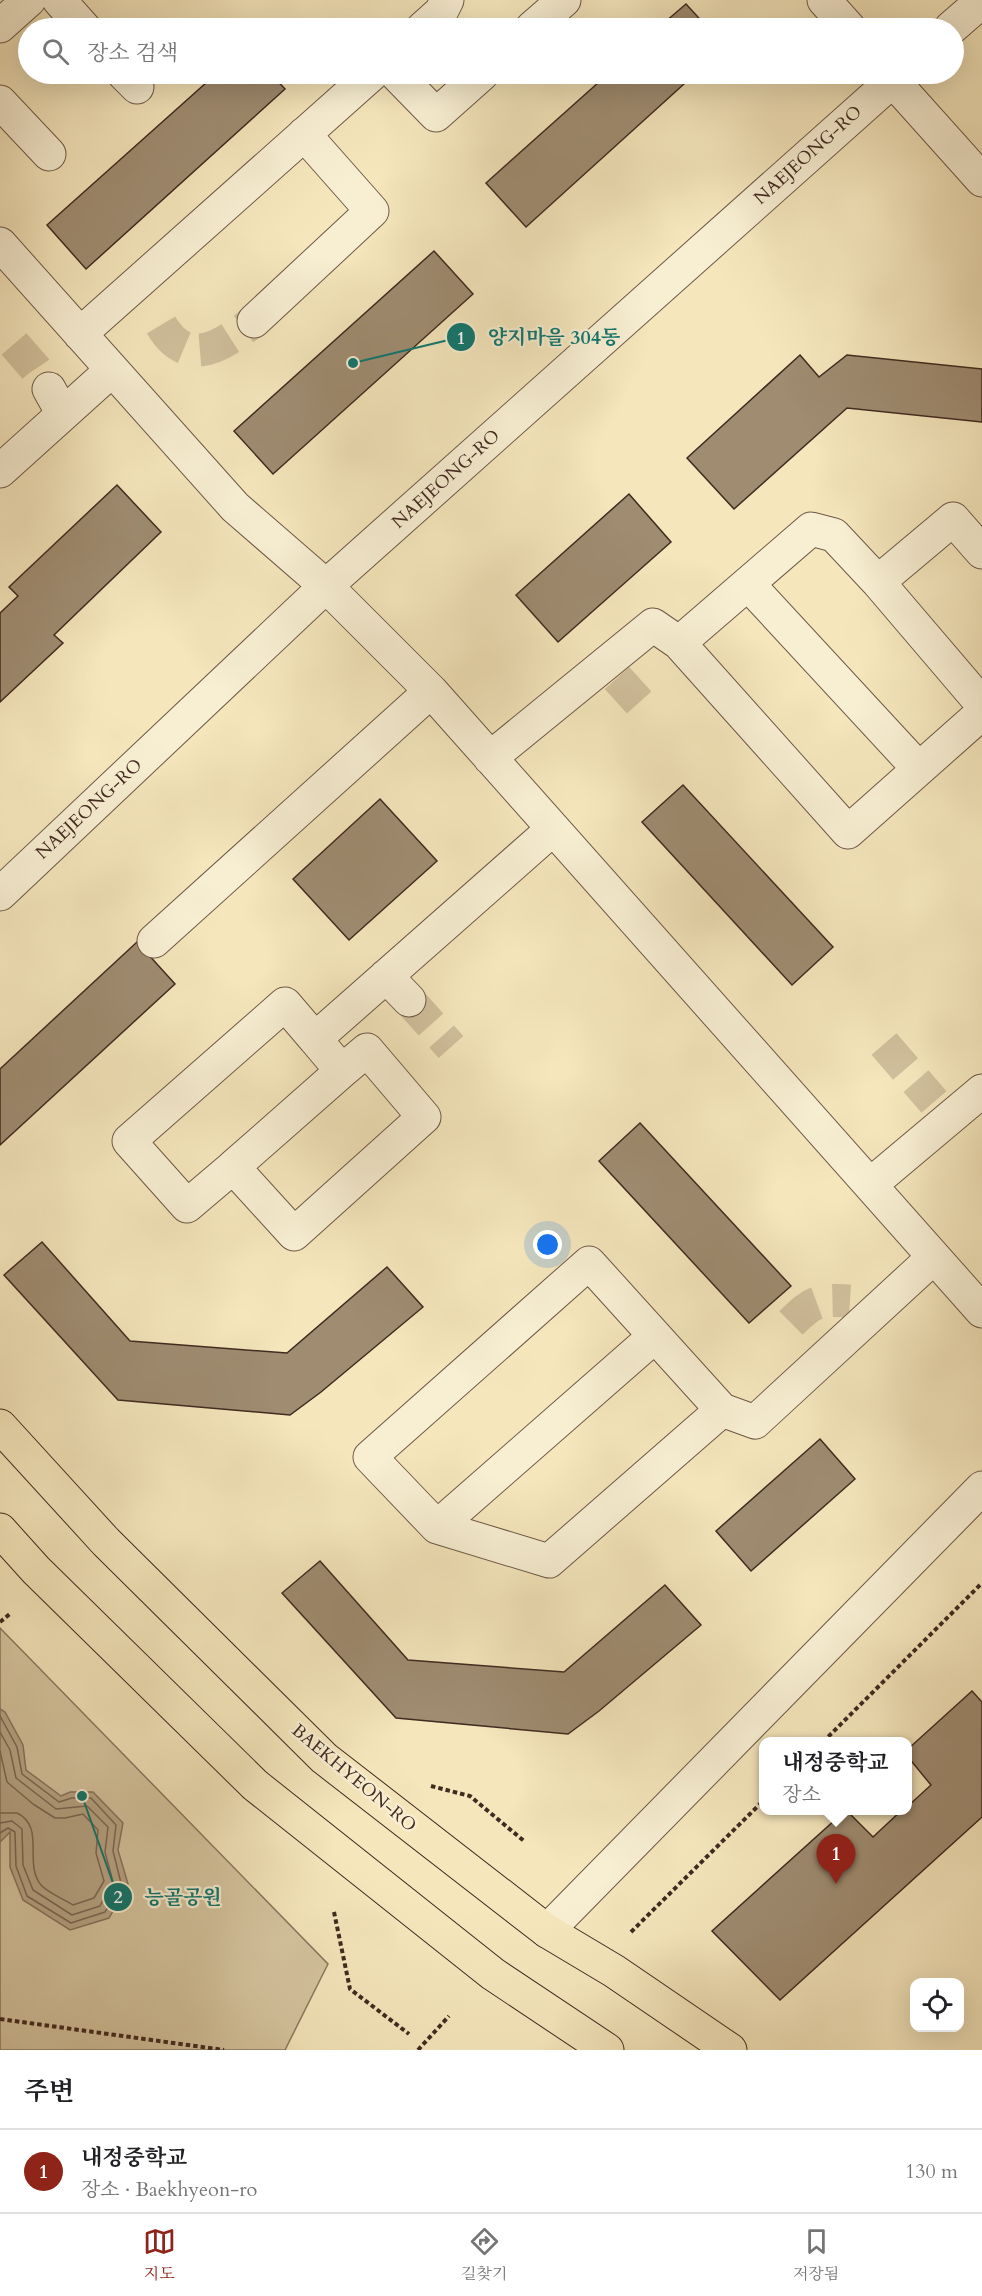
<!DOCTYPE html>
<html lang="ko">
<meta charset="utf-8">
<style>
body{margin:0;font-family:Cardo,"Noto Serif KR",serif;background:#f2f2f2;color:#202124}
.controls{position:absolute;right:18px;bottom:18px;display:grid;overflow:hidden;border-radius:12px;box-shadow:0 6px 24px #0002}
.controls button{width:54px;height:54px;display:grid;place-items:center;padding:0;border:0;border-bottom:2px solid #e0e0e0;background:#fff;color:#202124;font:30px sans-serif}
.you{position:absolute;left:548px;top:1245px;width:21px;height:21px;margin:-15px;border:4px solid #fff;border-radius:50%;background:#1a73e8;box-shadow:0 0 0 9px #1a73e833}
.badge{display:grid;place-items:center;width:39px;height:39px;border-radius:50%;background:#8f2418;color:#fff;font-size:20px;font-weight:700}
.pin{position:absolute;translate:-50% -50px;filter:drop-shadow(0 2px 3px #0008)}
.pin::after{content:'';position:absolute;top:32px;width:21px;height:18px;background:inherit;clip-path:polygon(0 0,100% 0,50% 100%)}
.popup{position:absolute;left:759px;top:1737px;width:153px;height:78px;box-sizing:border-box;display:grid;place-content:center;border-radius:12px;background:#fff;filter:drop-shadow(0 2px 4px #0005);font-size:20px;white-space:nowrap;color:#757577}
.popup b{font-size:22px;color:#202124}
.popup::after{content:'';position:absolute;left:50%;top:100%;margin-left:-12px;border:12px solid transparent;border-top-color:#fff}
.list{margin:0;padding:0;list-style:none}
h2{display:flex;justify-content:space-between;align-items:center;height:78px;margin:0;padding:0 24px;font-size:26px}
h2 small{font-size:20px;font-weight:400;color:#757577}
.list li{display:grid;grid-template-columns:39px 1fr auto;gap:18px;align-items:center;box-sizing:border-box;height:84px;padding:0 24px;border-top:2px solid #e0e0e0}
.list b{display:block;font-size:22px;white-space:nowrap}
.list p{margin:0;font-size:20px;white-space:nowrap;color:#757577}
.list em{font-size:20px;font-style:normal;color:#757577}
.icon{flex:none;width:33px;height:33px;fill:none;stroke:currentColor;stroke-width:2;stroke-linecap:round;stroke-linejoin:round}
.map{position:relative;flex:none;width:982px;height:2050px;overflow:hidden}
.search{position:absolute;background:#fff;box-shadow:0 6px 24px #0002;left:18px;right:18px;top:18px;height:66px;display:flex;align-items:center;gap:15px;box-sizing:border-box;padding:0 21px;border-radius:33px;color:#757577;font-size:22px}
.sheet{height:162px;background:#fff}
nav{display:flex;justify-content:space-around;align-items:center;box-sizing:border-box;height:84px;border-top:2px solid #e0e0e0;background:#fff;font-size:16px;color:#757577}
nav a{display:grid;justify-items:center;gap:3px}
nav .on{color:#8f2418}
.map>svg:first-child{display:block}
.green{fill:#d6c6a1;stroke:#8c7860;stroke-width:1.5}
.water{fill:#b8a687;stroke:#88745e;stroke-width:1.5}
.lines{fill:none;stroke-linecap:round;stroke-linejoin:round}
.shore{stroke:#7c6854;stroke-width:1.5}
.building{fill:#9f8c71;stroke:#412a20;stroke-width:1.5}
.minor-tunnel{stroke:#d1c09d;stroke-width:33;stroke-dasharray:33 16;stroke-linecap:butt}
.minor-casing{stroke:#6e5947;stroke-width:35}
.major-casing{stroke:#412a20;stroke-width:35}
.path{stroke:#412a20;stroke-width:4;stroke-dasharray:4.5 3;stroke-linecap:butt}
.minor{stroke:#f8efd3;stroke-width:33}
.major{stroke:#f5e6bc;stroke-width:33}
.labels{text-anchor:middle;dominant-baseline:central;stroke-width:4.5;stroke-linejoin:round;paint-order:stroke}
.street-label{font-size:18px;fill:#412a20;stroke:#f8efd3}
.leader{fill:none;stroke:#0f766e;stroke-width:2}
.callout-dot{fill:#0f766e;stroke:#f8efd3;stroke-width:2}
.mark-label{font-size:18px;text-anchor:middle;font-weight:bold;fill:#fff}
.callout-label{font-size:20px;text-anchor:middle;font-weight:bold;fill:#0f766e;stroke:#f8efd3;stroke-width:4.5;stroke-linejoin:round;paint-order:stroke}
</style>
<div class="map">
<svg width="982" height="2050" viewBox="0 0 982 2050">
<rect width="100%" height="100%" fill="#f5e6bc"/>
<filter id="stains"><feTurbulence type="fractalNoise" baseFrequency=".00333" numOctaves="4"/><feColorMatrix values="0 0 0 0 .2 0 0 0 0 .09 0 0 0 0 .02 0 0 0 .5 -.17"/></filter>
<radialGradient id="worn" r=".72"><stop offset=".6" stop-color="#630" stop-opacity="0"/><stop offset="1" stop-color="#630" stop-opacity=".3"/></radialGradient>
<path class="green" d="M0,1628L328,1964L285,2050H0Z"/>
<path class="water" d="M0,1709L5,1712L23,1745L26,1770L61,1796L70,1792H93L123,1823L118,1850L128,1884L109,1918L70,1930L23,1900L10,1867V1832L0,1842Z"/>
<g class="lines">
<path class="shore" d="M0,1716L17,1747L22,1774L59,1802L72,1798H91L116,1825L113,1851L121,1883L105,1912L71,1923L27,1896L16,1866L15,1832L8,1828L0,1833
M0,1732L10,1750L16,1778L56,1809L87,1806L108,1827L105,1852L113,1882L100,1906L72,1915L33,1890L23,1865L22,1829L12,1821L0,1823
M0,1751L7,1782L33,1804L55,1818H65L83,1814L98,1830L96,1853L104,1881L94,1898L73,1905C64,1899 48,1893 41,1885C23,1863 46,1827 17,1813H0"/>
</g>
<path class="building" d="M686,4L708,28H658Z
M216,74H271L285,89L86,269L47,225Z
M608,74H695L526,227L486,183Z
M434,251L473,294L273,474L234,431Z
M800,355L819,377L847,355L982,369V422L847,408L734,509L687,458Z
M117,485L161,532L54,635L63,643L0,702V613L18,596L9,587Z
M629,494L671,542L558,642L516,595Z
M683,785L833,947L792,985L642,822Z
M380,799L437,861L349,940L293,879Z
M137,942L175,984L0,1145V1069Z
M640,1123L791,1286L749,1323L599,1161Z
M42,1242L130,1341L287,1353L387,1267L423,1307L321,1392L290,1415L118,1400L4,1275Z
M820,1439L855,1479L751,1571L716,1531Z
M320,1561L408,1660L564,1672L665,1585L701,1625L599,1711L568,1734L396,1718L282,1593Z
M972,1691L982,1702V1817L780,2000L712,1931L846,1810L873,1837L902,1810H908V1806L931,1785L908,1757V1749Z"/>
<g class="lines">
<path class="minor-tunnel" d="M161,325C188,370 222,346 254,321
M14,344L35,368L49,389
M617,678L645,709
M409,1000L451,1047
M884,1044L934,1102
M791,1323C813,1301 818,1299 850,1301"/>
<defs>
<path id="minor" d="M59,0L84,28
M824,0L849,28
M0,26L29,0
M423,28L441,12L447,0
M532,28L564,0
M951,28L982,1
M124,74L137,87
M396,74L436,115L482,74
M887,74L982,180
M0,102L49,154
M0,244L235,507L326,586L431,691L982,1311
M254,321L372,211L304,134
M80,334L372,74
M49,389L63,414
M0,471L112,370
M878,582L953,519L982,552
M748,584L919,769
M679,643L848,832L982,713
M490,758L653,625L679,643L811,529L834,535L878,582L982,704
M0,894L326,586L900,74
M154,941L431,691
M386,976L409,1000
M315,1039L285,1004L129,1141L187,1206L233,1167L294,1234L424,1117L367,1050L342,1071L315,1039L553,829
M233,1167L342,1071
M870,1185L982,1091
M722,1410L589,1263L370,1457L437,1527L549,1561L722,1410L755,1422L934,1257
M437,1527L655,1336
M547,1931L982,1488"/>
<path id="major" d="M0,1426L106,1542L324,1758L547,1931L614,1971L730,2050
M0,1530L36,1570L255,1785L493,1974L607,2050"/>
</defs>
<use href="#minor" class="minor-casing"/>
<use href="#major" class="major-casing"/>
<path class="path" d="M0,1622L11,1613
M823,1742L982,1583
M431,1786L470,1796L524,1841
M334,1912L350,1989L409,2034
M631,1932L764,1800
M0,2019L224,2050
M418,2050L449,2016"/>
<use href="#minor" class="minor"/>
<use href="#major" class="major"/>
</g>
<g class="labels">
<g class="street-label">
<text transform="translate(808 155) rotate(-42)">NAEJEONG-RO</text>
<text transform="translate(446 479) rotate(-42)">NAEJEONG-RO</text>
<text transform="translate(89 809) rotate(-43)">NAEJEONG-RO</text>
<text transform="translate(354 1778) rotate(40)">BAEKHYEON-RO</text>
</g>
</g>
<path class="leader" d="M353 363L461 337M82 1796L118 1897"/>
<g class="callout-dot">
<circle cx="353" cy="363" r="6"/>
<circle cx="82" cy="1796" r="6"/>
<circle cx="461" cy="337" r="15"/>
<circle cx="118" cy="1897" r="15"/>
</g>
<g class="mark-label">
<text x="461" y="344">1</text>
<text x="118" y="1903">2</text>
</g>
<g class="callout-label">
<text x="554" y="344">양지마을 304동</text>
<text x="183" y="1904">능골공원</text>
</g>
<rect width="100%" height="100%" filter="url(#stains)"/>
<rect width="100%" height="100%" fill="url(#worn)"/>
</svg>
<div class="controls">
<button><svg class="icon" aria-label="locate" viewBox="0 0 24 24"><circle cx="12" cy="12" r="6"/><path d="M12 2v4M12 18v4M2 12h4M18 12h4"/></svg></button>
</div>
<div class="you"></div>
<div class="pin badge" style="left:836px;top:1884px">1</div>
<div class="popup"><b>내정중학교</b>장소</div>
<div class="search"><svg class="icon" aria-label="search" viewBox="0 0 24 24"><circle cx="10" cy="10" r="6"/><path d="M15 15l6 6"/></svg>장소 검색</div>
</div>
<section class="sheet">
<h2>주변<small></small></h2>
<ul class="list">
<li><span class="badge">1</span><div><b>내정중학교</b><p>장소 · Baekhyeon-ro</p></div><em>130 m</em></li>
</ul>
</section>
<nav>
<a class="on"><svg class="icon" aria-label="map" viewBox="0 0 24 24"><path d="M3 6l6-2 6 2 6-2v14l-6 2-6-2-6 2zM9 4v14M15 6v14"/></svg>지도</a>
<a><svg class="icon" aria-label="directions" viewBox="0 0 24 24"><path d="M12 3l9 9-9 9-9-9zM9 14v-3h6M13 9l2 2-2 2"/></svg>길찾기</a>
<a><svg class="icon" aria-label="saved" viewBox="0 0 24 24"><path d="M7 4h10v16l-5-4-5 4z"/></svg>저장됨</a>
</nav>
